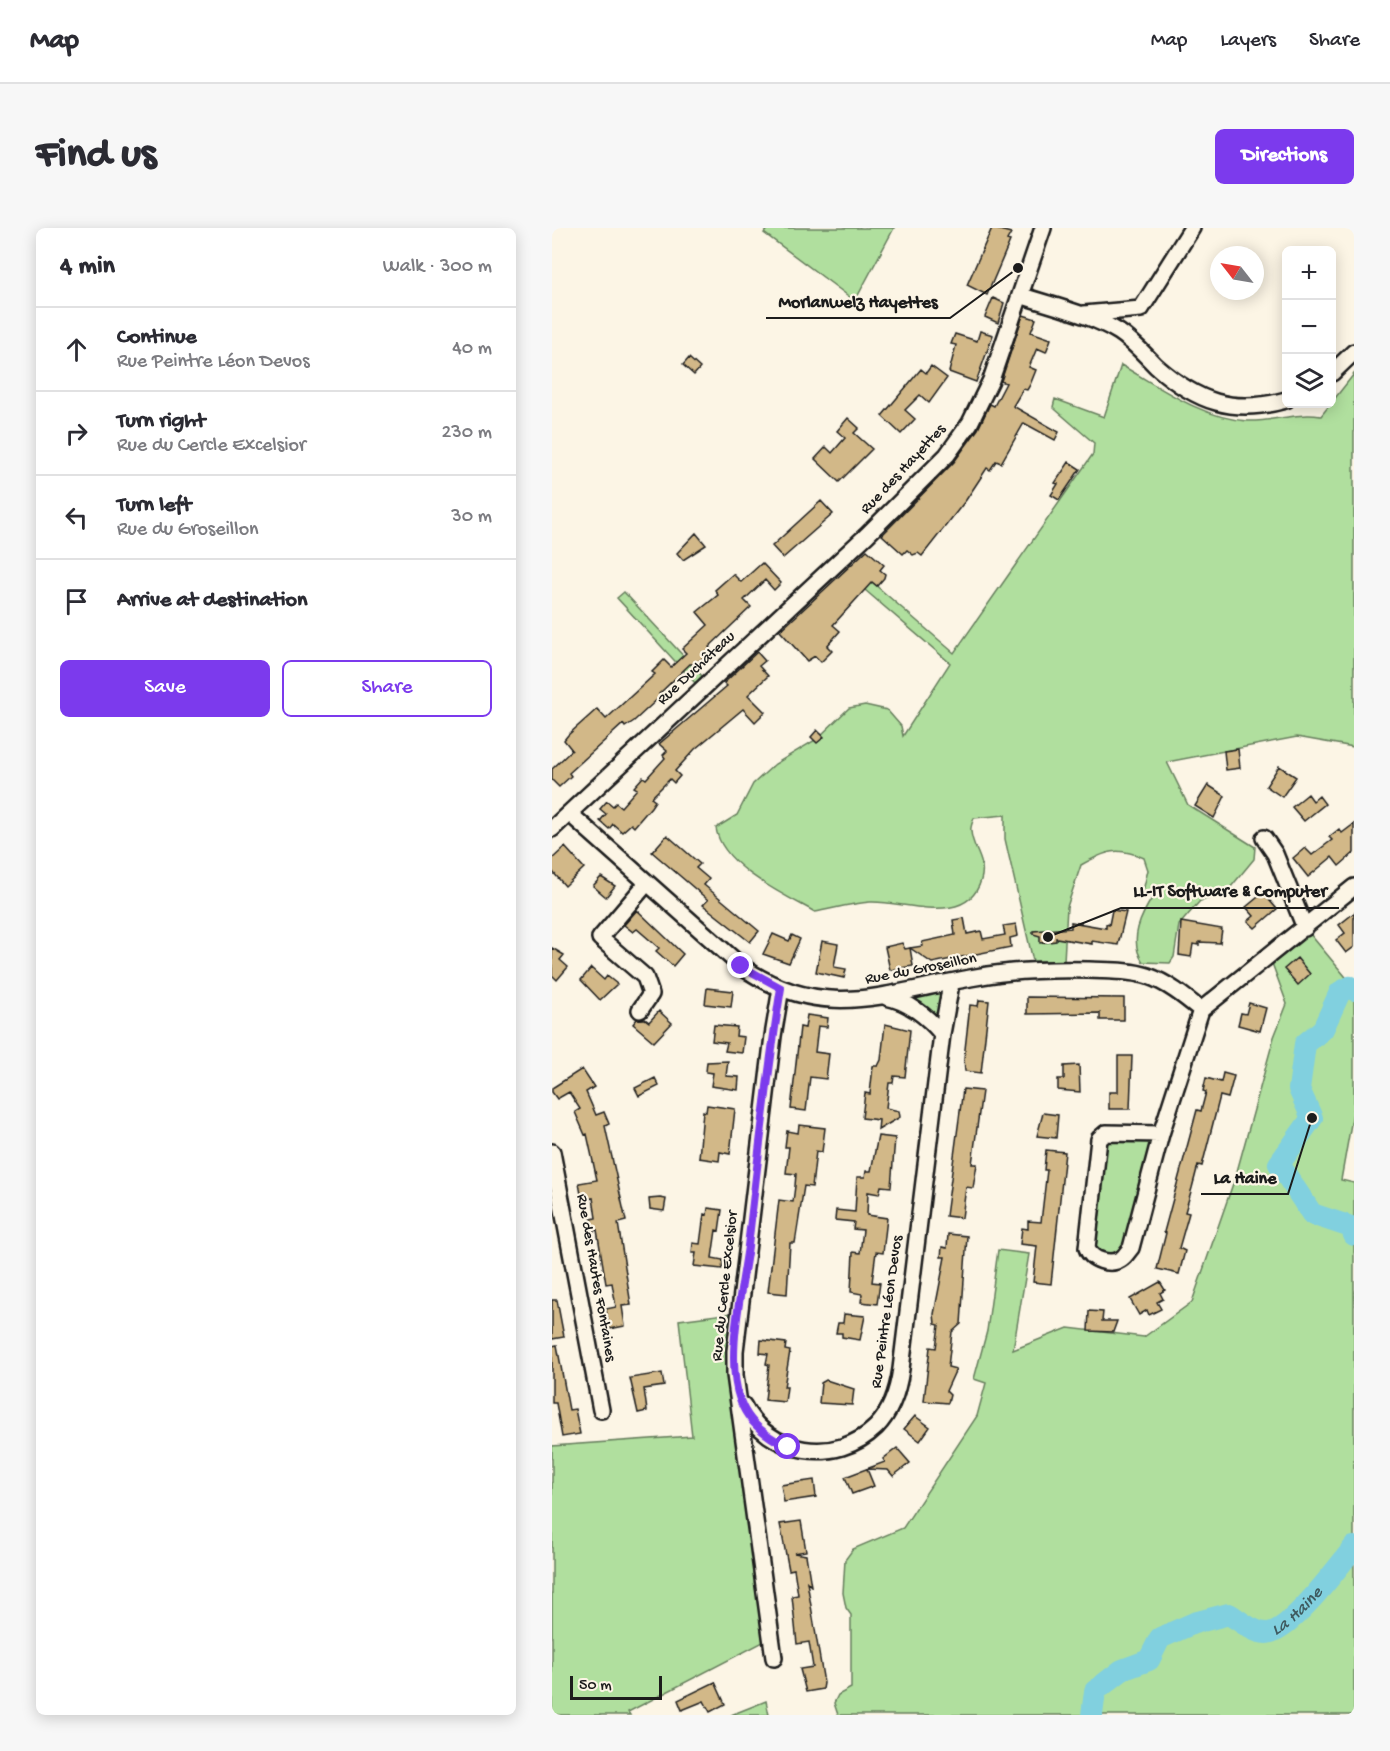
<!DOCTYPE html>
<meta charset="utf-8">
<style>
body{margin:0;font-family:"Gochi Hand",sans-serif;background:#f7f7f7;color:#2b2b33}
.controls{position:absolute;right:18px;top:18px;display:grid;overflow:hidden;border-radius:9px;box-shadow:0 3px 15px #0003}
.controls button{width:54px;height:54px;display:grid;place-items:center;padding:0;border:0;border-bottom:2px solid #e1e1e2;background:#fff;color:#2b2b33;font:30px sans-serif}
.compass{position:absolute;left:658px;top:18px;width:54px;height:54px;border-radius:50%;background:#fff;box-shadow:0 3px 15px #0003;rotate:301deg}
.scale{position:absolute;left:18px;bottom:15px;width:92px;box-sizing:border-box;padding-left:6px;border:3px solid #1c1c1c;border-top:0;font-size:16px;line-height:21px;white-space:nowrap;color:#1c1c1c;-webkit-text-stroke:4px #fcf5e5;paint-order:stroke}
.stop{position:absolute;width:18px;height:18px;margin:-14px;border:4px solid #7c3aed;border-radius:50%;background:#fff}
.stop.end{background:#7c3aed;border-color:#fff;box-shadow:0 2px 6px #0008}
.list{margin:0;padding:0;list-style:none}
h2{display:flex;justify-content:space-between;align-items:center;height:78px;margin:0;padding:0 24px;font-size:26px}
h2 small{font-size:20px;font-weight:400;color:#7c7c81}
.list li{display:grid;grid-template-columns:39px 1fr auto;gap:18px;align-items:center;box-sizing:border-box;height:84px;padding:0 24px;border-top:2px solid #e1e1e2}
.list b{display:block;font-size:22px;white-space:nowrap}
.list p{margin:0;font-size:20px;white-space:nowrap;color:#7c7c81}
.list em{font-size:20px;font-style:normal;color:#7c7c81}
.actions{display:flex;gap:12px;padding:18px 24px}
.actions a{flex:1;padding:14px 0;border:2px solid #7c3aed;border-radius:9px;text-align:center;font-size:21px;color:#7c3aed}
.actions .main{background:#7c3aed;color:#fff}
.icon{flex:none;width:33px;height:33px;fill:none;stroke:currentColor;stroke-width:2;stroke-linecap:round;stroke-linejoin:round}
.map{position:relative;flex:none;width:802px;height:1487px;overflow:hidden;border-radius:9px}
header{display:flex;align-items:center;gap:36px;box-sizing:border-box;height:84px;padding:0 30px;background:#fff;border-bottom:2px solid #e1e1e2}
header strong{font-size:28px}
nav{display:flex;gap:33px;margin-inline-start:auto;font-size:21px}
.intro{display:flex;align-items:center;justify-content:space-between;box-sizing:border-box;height:144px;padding:0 36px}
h1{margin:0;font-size:42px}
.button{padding:15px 27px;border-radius:9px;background:#7c3aed;color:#fff;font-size:21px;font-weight:700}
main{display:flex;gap:36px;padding:0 36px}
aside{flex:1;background:#fff;border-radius:9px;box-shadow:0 3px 15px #0003}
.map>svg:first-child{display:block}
.green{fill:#b0df9e;stroke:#667e5d;stroke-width:1.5}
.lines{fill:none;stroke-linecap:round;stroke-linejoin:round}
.river{stroke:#81d0df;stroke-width:22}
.building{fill:#d2b888;stroke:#1c1c1c;stroke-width:1.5}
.minor-casing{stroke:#1c1c1c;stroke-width:20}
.minor{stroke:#fcf5e5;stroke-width:15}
.route{stroke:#7c3aed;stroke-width:8}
.labels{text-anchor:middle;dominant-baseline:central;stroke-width:4.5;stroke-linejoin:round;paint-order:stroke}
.street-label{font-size:16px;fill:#1c1c1c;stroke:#fcf5e5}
.water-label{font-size:18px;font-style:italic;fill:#3f5b60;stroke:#fcf5e5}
.leader{fill:none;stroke:#1c1c1c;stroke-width:2}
.callout-dot{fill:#1c1c1c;stroke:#fcf5e5;stroke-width:2}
.callout-label{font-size:18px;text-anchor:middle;font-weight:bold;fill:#1c1c1c;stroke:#fcf5e5;stroke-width:4.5;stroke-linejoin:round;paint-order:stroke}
</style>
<header>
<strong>Map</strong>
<nav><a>Map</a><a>Layers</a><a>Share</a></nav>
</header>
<div class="intro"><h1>Find us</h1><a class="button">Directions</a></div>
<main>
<aside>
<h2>4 min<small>Walk · 300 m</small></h2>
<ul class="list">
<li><svg class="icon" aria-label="ahead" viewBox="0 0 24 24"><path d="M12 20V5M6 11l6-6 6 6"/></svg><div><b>Continue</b><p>Rue Peintre Léon Devos</p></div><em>40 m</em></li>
<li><svg class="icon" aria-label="right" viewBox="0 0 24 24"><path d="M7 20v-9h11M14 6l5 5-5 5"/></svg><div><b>Turn right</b><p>Rue du Cercle Excelsior</p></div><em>230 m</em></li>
<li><svg class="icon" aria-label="left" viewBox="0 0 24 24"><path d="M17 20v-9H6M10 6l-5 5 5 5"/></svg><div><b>Turn left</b><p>Rue du Groseillon</p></div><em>30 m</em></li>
<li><svg class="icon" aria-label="arrive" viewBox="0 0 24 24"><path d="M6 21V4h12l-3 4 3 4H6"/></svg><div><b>Arrive at destination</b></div></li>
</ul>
<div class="actions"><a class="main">Save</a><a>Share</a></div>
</aside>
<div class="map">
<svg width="802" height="1487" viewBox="0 0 802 1487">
<rect width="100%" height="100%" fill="#fcf5e5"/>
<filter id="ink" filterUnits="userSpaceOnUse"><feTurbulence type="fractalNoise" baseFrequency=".0167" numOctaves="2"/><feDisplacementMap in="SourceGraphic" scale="12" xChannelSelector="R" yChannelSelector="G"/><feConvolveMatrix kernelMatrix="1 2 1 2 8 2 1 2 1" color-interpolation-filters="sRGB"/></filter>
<g filter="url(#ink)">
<path class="green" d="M216,0H342L303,73L212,5Z
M569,137C608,159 649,190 695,193C720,194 744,184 769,188L802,146V519L745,509L615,534L636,577L703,619L702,631L673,666L648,673L627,697L622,729L618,735L591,734C576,712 589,687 602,667L591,663L596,642L592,630C565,618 554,623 529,637L515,679L512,733H481L453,611V587L422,590C421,593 418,599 419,603C420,621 435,632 429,652C415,700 352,672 318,674C300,675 280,681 263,684C233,667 169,638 164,600L185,587L201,556L223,536L265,511L297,480L313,477L335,482L349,498L351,508L398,435L292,344L299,336L402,425L541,226L542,215L504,182L501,179L503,171L552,189Z
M72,364L150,448L143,455L65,370Z
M753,700L798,754L802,752V879L789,952L802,955V1487H286L282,1475L286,1467L299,1460V1387L294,1380L291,1365L293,1332L301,1321L351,1300L425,1188L434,1155L422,1151L435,1103L446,1022L477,1026L461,1122L516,1100L592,1109L640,1074L684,947L722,809L735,776L717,727Z
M385,758L392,765L385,792L352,768Z
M609,906L570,1031H545L535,1012L547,911Z
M188,1084L183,1123L219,1410L76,1484L78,1487H0V1218L140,1208L127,1092Z
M214,1473L217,1487H179Z"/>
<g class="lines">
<g class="river">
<path d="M802,762L798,759L788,764L771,801L753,816L747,861L760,890L727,936L760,986L799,999L802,1007"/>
<path id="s1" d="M540,1487L543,1463L570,1442L597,1432L608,1410L642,1395L677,1386C687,1392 701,1405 714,1405C737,1405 787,1338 802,1319"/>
</g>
</g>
<path class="building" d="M440,0L459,5L455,12L458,13L435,67L415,57Z
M441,70L452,75L446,95L433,89Z
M471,87L484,91L479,104L499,111L494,124L485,120L477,139L484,142L478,157L475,162L471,161L461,178L507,204L503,212L472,195L449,235L444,233L438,242L435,240L414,272L370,328L366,325L361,327L355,322L351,326L330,307L402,234L426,201L438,176L442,178L454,155L449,153Z
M428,103L441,107L424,154L397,144L404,117L399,116L403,106L425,113Z
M137,130L148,140L142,147L131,137Z
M379,138L395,150L377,175L368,167L353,182L363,191L349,206L330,188L369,141L374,145Z
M296,190L307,200L302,205L320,221L287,254L263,231L274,219L280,225L293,210L285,203Z
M517,234L528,241L507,272L499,267L506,256L503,255Z
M269,273L281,286L231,330L220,318Z
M144,305L154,317L131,332L125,325Z
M315,322L332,337L328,342L333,346L332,350L325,358L320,354L281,397L288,403L275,418L280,423L269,434L263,428L255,433L228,403Z
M210,335L229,355L222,362L213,352L192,372L199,379L157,419L159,422L144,436H138L107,466L109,468L82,493L73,499L71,496L49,516L17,545L19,548L7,559L0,552V541L20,522L12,512L16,507L45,481L54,491L103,446L100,444L112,432L119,439L134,425L130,421L156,397L145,384L166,367L163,362L181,346L189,354Z
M205,424L213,433L207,438L216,448L196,467L213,484L203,494L191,481L143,521L123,543L128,548L122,555L118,551L99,570L103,573L99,579L82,599L79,596L70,604L61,596L57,601L48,593L54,586L48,581L55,573L61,578L64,575L69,579L85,561L82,559L91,549L94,551L113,530L111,527L115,523L107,516L175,458L172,455Z
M265,502L272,509L265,515L259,509Z
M686,521L688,540L674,542L672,523Z
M727,538L744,549L730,569L714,558Z
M656,557L673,568L662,590L643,578Z
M756,566L761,573L767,568L773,576L752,593L740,579Z
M802,596V625L787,638L780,629L756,649L741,630L753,620L760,627L780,612L777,609L787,601L790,605Z
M115,607L148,636L144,640L157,651L152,657L207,703L198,714L151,677L156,672L100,624Z
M13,619L32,640L13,658L0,643V631Z
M49,649L63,658L54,669L41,658Z
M711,665L725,681L703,700L696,693L702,688L694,679Z
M85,682L131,726L121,738L104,723L107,720L85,701L81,704L72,697Z
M560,682L574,684L566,717L540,713V716L504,710V713L488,715V708L481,706V703L519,700V694L554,700V696L557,697Z
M802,685V719L794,725L784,712L793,705L787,697Z
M412,690L415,706L429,703L431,711L453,707L451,698L464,696L466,708L458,710L459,719L380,735L358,720L371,718L370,714L403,707L401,692Z
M629,694L670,701L668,715L647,714V717L641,716L639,729L627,727Z
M221,706L237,713L240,707L248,711L237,735L211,726Z
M270,713L286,716L282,739L294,741L292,750L264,744Z
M350,715L353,721L358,720L361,738L338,742L333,719Z
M0,720L12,727L8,732L16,739L5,752L0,747Z
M745,730L758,746L746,757L732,741Z
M39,740L52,752L55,748L65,756L48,772L29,752Z
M155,760L181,763L179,779L153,776Z
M475,769L572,770V792H548V785L475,786Z
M427,772L437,773L429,845L413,843L412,830L418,777L426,778Z
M697,775L714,780L708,803L686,797L689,785L694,786Z
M107,783L120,795L102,814L81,796L85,791H93L97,794Z
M255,787L276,790L275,799L266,798L263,824L277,826L274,851L258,849L254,883L239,881L248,799L253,800Z
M333,796L358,802L353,849L342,848L341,855H337L334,880L347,883L348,889L326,902L327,892L310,890L313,865L318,866L321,838H326L329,832Z
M162,797L185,799L184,808L192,809L190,825L173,823L175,815L160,813Z
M566,828H580L578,881H557V864H566Z
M176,833L174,848L187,849L186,862L159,858L161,845L154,844L155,834Z
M527,837L528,864L506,862V851H512V838Z
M30,841L42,859L34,864L44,887L52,884L57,896L53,898L74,993L66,995L79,1077L70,1078L73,1098L57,1101L54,1081L64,1079L60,1055L54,1056L45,1002L41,1003L39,991L44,990L41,970L30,972L27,955L45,952L35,906L33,907L23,884L28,881L17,864L5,871L0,864V860Z
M671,845L682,848L676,870L668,868L650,938L646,937L640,960L633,984L637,985L627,1020L633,1023L627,1046L605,1041L614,1005L612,1004L645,882L649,883L654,864L651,863L654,850L669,854Z
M103,850L107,858L87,868L83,860Z
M411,861L430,863L420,936H425L421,960L414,959L410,990L394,988Z
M155,877L183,881L178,926L168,924L167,933L147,930L151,883L154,884Z
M491,885L506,887L504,910L485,908Z
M247,897L273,900L270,924L264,923L260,959L252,958L243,1015H238L235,1066L216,1064L227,972L241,974L243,958L244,946L234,945L237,919H233L235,903L246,905Z
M326,908L343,910L339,959L329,958L327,966L316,964L315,987L335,990L331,1025L324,1024L320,1054L328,1055L325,1076L309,1074L310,1066L299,1064L301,1024L308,1025L311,1002L301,1001L302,994L283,992L284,982L303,984L305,949H313L314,943H319Z
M494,922L513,924L499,1056L481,1054L485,1018L468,1016L470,1000L476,1001V993L489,994L495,942H492Z
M108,970L114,971L112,983L98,981L97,971Z
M156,980L170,982L167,1003L164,1002L160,1030L171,1032L170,1041L142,1038L144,1025H140L141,1015L148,1016L152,986L155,987Z
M396,1006L415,1008L409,1096L400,1104L396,1139L404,1141L394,1163L398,1167L396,1175L372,1173L378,1119L384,1120L387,1097L383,1096L382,1086L393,1029H389L390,1019L395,1020Z
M608,1054L613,1062L608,1065L611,1071L605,1074L609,1081L597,1087L595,1082L587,1087L578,1071Z
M0,1072H5L12,1109L0,1111Z
M537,1083L551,1084L550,1093H565L561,1104L536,1103Z
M292,1086L313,1088L308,1112L290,1109V1105H284L286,1095H291Z
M209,1112L234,1115L233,1122L238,1123L232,1159H235L233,1174L213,1172L217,1137L214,1136L216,1126L208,1125Z
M5,1117L17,1182L23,1181L28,1206L10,1209L4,1175H0V1118Z
M110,1145L112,1158L92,1161L95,1183L86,1185L78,1150Z
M274,1152L302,1161L300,1177L267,1175L269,1155Z
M363,1188L378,1199L368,1213L352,1201Z
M345,1220L358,1235L341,1248L336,1242L315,1241L322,1258L300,1266L293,1249L333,1234L331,1231Z
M262,1252L264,1269L232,1274L229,1257Z
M249,1293L254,1323L242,1325L254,1327L259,1358L255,1354L272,1455L271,1461L254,1464L248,1441L261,1439L257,1414L245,1416L240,1368L246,1367L242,1341L237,1342L228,1296Z
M163,1454L173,1476L158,1484L152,1473L130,1482L126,1472Z"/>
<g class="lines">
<defs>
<path id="minor" d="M468,67C500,78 538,86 567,104C581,113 592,126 604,138C645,174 681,187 734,172
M532,86L589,81L640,0
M780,145L802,124
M17,585L189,738C271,796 336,764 424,749C462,742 499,741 537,742C556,743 578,742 596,748C616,755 633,769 649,782
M0,601L315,307L395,227L418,195L439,152L491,0
M712,610L723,626L753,700
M334,769C356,773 376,789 390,806
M88,782L99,766L93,749L48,710L95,655
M649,782L802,659
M609,906L554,905L547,911L535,1020C539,1032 558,1038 569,1031C573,1029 576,1023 579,1020L609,906L649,782
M0,924L49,1182
M191,1177C216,1227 284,1238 324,1199C340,1183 346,1162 349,1141L390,806L399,756
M222,1430L183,1147V1123L221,808L229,760"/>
</defs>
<use href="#minor" class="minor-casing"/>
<use href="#minor" class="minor"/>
</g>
</g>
<g class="lines" filter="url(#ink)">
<path class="route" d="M189,738L229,760C215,846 206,932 196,1018C190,1063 173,1130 188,1172C196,1195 215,1209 236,1219"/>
</g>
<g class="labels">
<g class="street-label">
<text transform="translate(352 242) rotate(-47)">Rue des Hayettes</text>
<text transform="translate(145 441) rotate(-43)">Rue Duchâteau</text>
<text transform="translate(369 742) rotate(-11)">Rue du Groseillon</text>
<text transform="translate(43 1050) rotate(80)">Rue des Hautes Fontaines</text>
<text transform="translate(174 1058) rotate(-84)">Rue du Cercle Excelsior</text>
<text transform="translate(336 1084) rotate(-82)">Rue Peintre Léon Devos</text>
</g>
<g class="water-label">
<text stroke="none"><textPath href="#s1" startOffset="266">La Haine</textPath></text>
</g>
</g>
<path class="leader" d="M466 40L398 90H214M496 709L569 680H787M760 890L736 966H649"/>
<g class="callout-dot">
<circle cx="466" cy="40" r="6"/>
<circle cx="496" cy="709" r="6"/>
<circle cx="760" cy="890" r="6"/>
</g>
<g class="callout-label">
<text x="306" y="79">Morlanwelz Hayettes</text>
<text x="678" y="668">LL-IT Software &amp; Computer</text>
<text x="693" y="955">La Haine</text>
</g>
</svg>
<div class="controls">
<button>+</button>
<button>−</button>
<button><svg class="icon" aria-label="layers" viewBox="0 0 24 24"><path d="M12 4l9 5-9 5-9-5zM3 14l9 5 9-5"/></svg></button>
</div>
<svg class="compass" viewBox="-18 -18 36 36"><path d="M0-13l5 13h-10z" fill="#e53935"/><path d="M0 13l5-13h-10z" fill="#7c7c81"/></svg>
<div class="scale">50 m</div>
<div class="stop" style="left:236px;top:1219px"></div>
<div class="stop end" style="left:189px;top:738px"></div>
</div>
</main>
